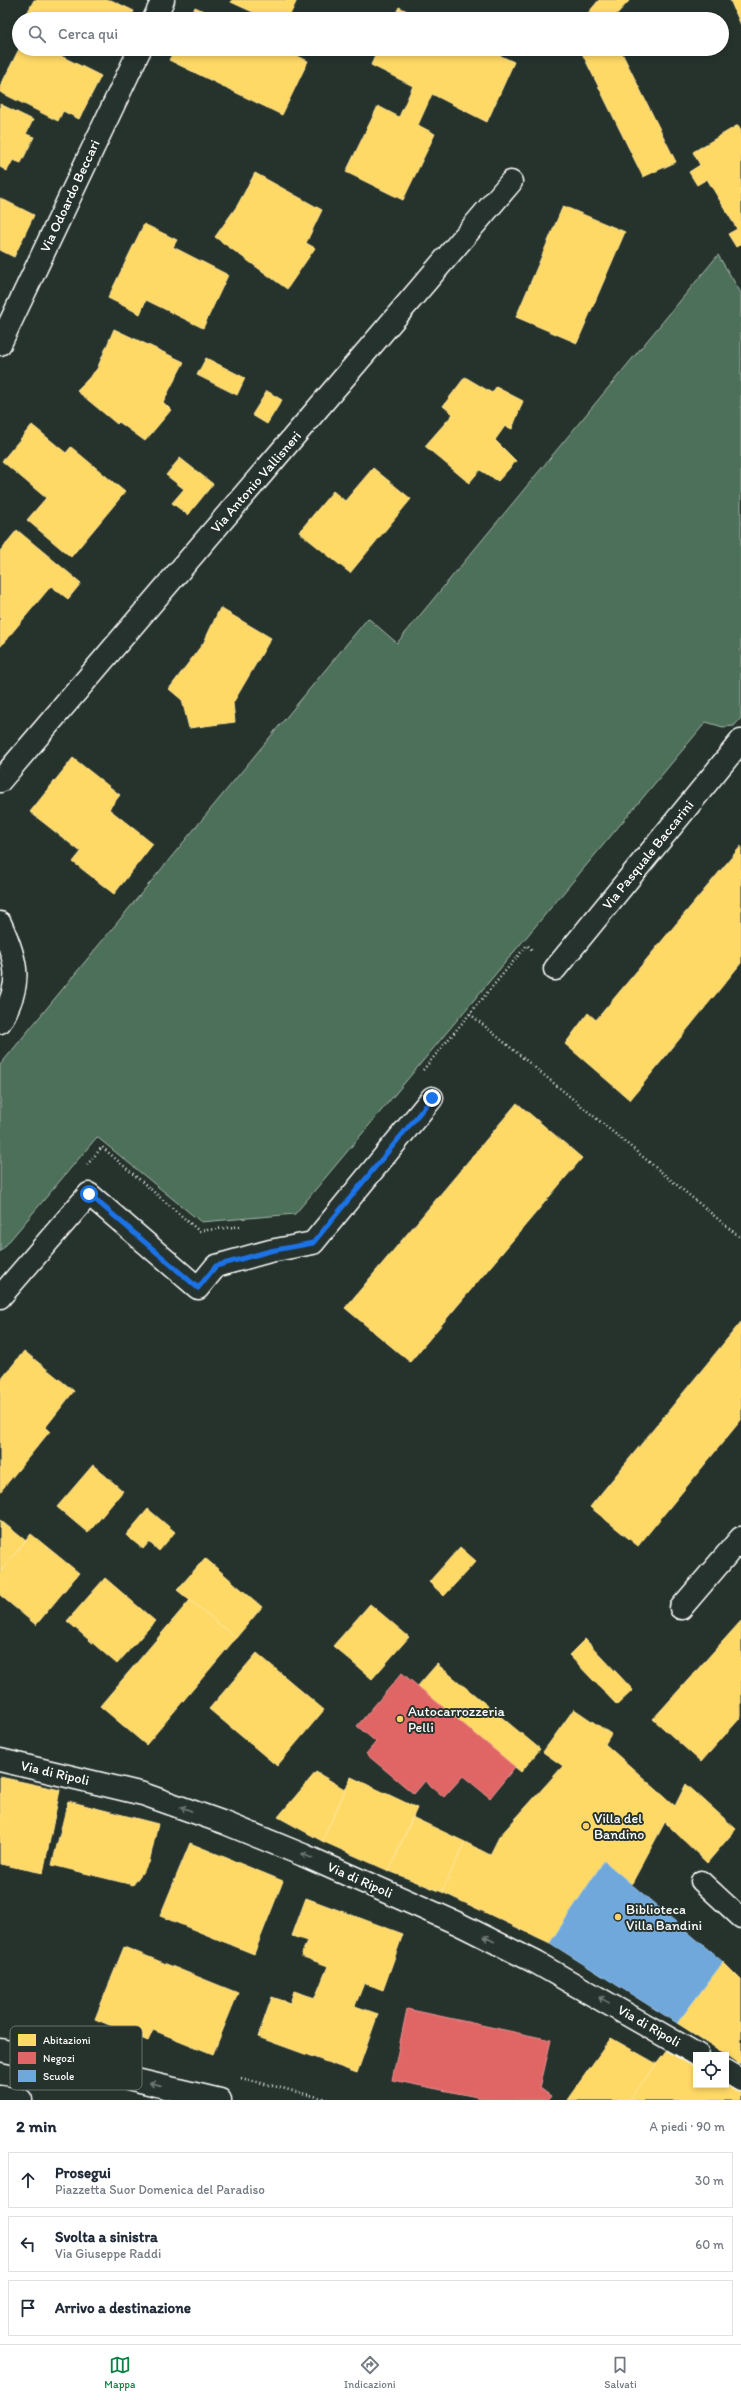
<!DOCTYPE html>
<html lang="it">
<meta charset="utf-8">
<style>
body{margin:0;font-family:Itim,sans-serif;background:#f6f6f7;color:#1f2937}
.controls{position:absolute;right:12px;bottom:12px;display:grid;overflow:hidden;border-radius:0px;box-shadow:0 2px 6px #0003}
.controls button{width:36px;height:36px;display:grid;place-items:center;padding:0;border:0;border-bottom:1px solid #e0e1e3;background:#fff;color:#1f2937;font:20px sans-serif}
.stop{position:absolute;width:12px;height:12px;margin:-9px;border:3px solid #1a73e8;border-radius:50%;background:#fff}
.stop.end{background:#1a73e8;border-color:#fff;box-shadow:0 1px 4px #0008}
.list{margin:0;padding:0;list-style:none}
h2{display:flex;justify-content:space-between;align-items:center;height:52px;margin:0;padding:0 16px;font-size:17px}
h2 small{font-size:13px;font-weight:400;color:#747a83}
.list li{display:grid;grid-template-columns:26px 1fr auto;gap:12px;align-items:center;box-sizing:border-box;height:56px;margin:0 8px 8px;padding:0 8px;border:1px solid #e0e1e3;border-radius:0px}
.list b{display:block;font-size:15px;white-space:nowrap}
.list p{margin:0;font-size:13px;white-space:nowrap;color:#747a83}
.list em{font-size:13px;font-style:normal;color:#747a83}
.icon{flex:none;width:22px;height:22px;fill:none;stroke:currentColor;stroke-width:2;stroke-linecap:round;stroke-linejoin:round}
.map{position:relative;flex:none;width:741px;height:2100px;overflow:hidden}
.search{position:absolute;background:#fff;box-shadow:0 2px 6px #0003;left:12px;right:12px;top:12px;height:44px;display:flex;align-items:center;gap:10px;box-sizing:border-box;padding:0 14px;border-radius:22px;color:#747a83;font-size:15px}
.sheet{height:244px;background:#fff}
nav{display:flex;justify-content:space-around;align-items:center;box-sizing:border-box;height:56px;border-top:1px solid #e0e1e3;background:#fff;font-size:11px;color:#747a83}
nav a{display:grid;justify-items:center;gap:2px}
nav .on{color:#0b8043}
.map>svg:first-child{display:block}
.green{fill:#4e6f5a;stroke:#a6b7ac}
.homes{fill:#ffd966;stroke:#ffe494}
.shops{fill:#e06666;stroke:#e99494}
.schools{fill:#6fa8dc;stroke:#9ac2e6}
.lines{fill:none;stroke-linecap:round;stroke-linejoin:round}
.lane-casing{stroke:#fff;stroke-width:23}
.street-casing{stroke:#fff;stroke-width:25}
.secondary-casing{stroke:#fff;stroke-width:25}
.path{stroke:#fff;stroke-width:2.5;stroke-dasharray:1 3;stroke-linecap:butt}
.lane{stroke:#26332d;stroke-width:20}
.street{stroke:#26332d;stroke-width:22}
.secondary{stroke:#26332d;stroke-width:22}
.oneway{stroke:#727a76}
.route{stroke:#1a73e8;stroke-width:5}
.poi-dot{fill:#ffd166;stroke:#26332d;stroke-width:1.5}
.labels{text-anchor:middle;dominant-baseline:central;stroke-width:4;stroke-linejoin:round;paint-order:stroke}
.street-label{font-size:14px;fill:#fff;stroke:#26332d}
.poi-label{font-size:14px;fill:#fff;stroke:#26332d;text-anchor:start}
.key{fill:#26332d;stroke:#67706c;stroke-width:1}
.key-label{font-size:11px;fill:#fff}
</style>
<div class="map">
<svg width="741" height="2100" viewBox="0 0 741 2100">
<rect width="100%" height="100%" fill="#26332d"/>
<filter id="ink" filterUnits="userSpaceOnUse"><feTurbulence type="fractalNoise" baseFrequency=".025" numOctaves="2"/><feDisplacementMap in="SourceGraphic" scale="8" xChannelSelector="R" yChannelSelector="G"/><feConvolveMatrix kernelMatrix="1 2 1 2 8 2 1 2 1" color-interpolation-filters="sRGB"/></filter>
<g filter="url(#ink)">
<path class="green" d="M718,255L741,293V718L734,726L723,727L706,722L295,1214L201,1222L97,1137L0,1252V1065L368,618L397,643Z"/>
<path class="homes" d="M34,0H111L134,11L130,19H24Z
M232,0H297L288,19H268L231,2Z
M599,0H630L612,19H583Z
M730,0H741V25Z
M195,7L221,19H190Z
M399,7L423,19H393Z
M19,49L33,55L36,49H47L101,76L79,119L63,111L58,121L0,92V87Z
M175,49H283L308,61L282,115L169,60Z
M378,49H486L514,62L487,122L432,94L418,125L435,134L403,200L346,172L378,106L399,117L413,86L371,65Z
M580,49H620L676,162L643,177Z
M0,104L33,120L26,134L34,137L21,163L13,160L7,171L0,167Z
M738,125L741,130V244L736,247L728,234L737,229L707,179L697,185L689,172L700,165L693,152Z
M255,173L322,210L306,243L315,248L287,289L215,237L237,206Z
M0,198L34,215L14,257L0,250Z
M563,206L625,232L577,343L516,317Z
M144,224L177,240L173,247L228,275L203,328L146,300L140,314L108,298Z
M114,329L184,362L163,402L171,410L145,441L119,422L117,424L77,391L97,369Z
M206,358L245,378L237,395L197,375Z
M465,377L492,393L496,387L523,401L512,429L505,426L495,440L516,461L498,481L480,470L469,483L425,446L453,414L443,406Z
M267,391L282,400L267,424L252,415Z
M32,425L66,453L71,447L125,492L71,557L27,520L46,498L2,461Z
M180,458L213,484L188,515L172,503L184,489L166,475Z
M373,468L411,499L350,573L299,532L333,491L345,501Z
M17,530L81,583L68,599L51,586L0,647V551Z
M220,608L271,638L233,703L235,722L189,728L182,700L169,689L204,642Z
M73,758L120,795L109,809L153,844L114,894L73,862L81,852L30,812Z
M741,846V963L630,1100L565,1044L588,1013L596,1020Z
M517,1103L582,1158L410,1362L345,1308Z
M741,1322V1420L638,1546L590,1507Z
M24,1351L74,1391L45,1428L50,1431L0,1492V1381Z
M93,1465L123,1491L88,1533L57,1507Z
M148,1509L175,1532L159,1551L149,1542L143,1549L126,1535Z
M0,1520L26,1541L0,1572Z
M31,1534L79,1573L36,1625L0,1595V1572Z
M460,1547L476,1561L444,1596L429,1582Z
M205,1558L262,1607L236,1638L177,1590Z
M105,1578L155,1621L117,1664L67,1621Z
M190,1600L236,1638L146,1745L100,1706Z
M370,1604L409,1637L372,1679L333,1646Z
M741,1621V1717L701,1762L653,1719Z
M585,1639L633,1690L617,1705L569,1655Z
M257,1653L324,1710L277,1766L209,1709Z
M437,1664L540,1749L521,1772L417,1687Z
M574,1709L611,1734L605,1744L675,1806L686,1784L736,1829L707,1863L665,1822L631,1885L604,1861L550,1943L442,1892L465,1842L490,1855L499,1837L563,1766L543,1752Z
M316,1772L346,1790L322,1841L278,1817Z
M0,1777L60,1790L43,1873L0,1864Z
M351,1777L417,1808L389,1871L322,1841Z
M68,1801L158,1824L149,1863L133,1885L52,1865Z
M412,1817L465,1842L442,1892L389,1871Z
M190,1843L283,1881L254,1954L160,1916Z
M306,1898L403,1934L383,1990L364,1983L355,2006L378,2014L357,2073L258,2037L272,1997L290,2003L294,1991L315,1998L328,1966L301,1956L307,1941L292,1936Z
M124,1947L238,1993L213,2054L153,2030L148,2041L95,2019Z
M723,1962L741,1980V2064L677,2023Z
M611,2038L657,2064L629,2100H567Z
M668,2049L696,2066V2085L726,2084L741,2093V2100H629Z"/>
<path class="shops" d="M402,1673L515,1767L490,1798L463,1776L444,1797L425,1781L414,1794L366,1754L376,1742L357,1726Z
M407,2009L551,2040L540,2088L551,2096L548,2100H492L392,2080Z"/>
<path class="schools" d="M604,1861L723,1962L677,2023L550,1943Z"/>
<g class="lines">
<defs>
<path id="lane" d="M701,1881L741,1918"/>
<path id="street" d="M154,19L163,0
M0,344L140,49
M0,781L511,182
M0,923C18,962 23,984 0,1022
M555,969L741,741
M0,1297L89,1194L198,1288L216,1266L270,1251L313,1243L432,1098
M681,1608L741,1538
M0,1760L143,1794L225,1823L303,1855L459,1924L537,1963L698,2055
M726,2071L741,2080"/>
<path id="secondary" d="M0,2050L94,2070L220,2100
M0,2097L21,2100"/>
</defs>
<use href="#lane" class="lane-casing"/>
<use href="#street" class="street-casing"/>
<use href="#secondary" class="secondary-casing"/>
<path class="path" d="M470,1014L741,1238
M423,1070L527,945L532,950
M87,1165L102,1147L199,1231L242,1226
M241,2078L330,2100"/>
<use href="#lane" class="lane"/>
<use href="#street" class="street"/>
<use href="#secondary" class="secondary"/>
</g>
<defs><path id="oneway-shaft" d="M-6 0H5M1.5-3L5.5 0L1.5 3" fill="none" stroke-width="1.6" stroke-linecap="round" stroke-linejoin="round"/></defs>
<g class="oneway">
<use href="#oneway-shaft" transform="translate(186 1809) rotate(-160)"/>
<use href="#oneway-shaft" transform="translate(307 1856) rotate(-156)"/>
<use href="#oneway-shaft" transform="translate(489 1939) rotate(-153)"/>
<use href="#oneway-shaft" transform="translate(604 2000) rotate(-151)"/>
<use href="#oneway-shaft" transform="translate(155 2084) rotate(-167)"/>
</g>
</g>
<g class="lines" filter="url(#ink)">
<path class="route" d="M89,1194L198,1288L216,1266L270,1251L313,1243L432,1098"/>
</g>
<g class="poi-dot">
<circle cx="400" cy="1719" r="4"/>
<circle cx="586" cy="1826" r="4"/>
<circle cx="618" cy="1917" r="4"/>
</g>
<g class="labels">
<g class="street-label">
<text transform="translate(70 196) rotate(-65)">Via Odoardo Beccari</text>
<text transform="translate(256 482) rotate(-49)">Via Antonio Vallisneri</text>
<text transform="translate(648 855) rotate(-51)">Via Pasquale Baccarini</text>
<text transform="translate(55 1773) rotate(13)">Via di Ripoli</text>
<text transform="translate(360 1880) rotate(24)">Via di Ripoli</text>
<text transform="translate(649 2026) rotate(30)">Via di Ripoli</text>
</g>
<g class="poi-label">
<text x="408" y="1711">Autocarrozzeria<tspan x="408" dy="16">Pelli</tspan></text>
<text x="594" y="1818">Villa del<tspan x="594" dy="16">Bandino</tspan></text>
<text x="626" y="1909">Biblioteca<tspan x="626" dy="16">Villa Bandini</tspan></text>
</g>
</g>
<rect x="10" y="2026" width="132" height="64" rx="6" class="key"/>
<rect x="18" y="2034" width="18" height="12" fill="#ffd966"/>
<rect x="18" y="2052" width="18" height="12" fill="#e06666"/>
<rect x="18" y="2070" width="18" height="12" fill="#6fa8dc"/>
<g class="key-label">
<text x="43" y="2044">Abitazioni</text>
<text x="43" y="2062">Negozi</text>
<text x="43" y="2080">Scuole</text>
</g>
</svg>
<div class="controls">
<button><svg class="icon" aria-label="locate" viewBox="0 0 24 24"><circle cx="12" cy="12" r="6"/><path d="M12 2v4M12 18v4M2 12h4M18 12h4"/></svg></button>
</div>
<div class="stop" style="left:89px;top:1194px"></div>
<div class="stop end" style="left:432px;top:1098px"></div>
<div class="search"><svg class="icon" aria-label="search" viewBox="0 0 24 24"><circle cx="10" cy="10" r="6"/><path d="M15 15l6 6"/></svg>Cerca qui</div>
</div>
<section class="sheet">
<h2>2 min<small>A piedi · 90 m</small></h2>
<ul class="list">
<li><svg class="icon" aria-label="ahead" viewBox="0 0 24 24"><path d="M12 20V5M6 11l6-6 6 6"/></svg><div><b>Prosegui</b><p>Piazzetta Suor Domenica del Paradiso</p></div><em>30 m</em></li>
<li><svg class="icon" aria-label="left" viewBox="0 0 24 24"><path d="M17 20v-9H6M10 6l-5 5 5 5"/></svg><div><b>Svolta a sinistra</b><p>Via Giuseppe Raddi</p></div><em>60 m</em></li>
<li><svg class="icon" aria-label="arrive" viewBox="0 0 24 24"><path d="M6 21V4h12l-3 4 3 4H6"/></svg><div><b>Arrivo a destinazione</b></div></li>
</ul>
</section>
<nav>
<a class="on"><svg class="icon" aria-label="map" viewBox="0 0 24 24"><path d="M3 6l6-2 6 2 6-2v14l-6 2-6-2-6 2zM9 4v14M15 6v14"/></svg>Mappa</a>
<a><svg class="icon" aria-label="directions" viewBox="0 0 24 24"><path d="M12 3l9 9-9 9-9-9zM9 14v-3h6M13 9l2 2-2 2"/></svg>Indicazioni</a>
<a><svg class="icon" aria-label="saved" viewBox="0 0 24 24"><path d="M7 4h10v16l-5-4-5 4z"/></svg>Salvati</a>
</nav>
